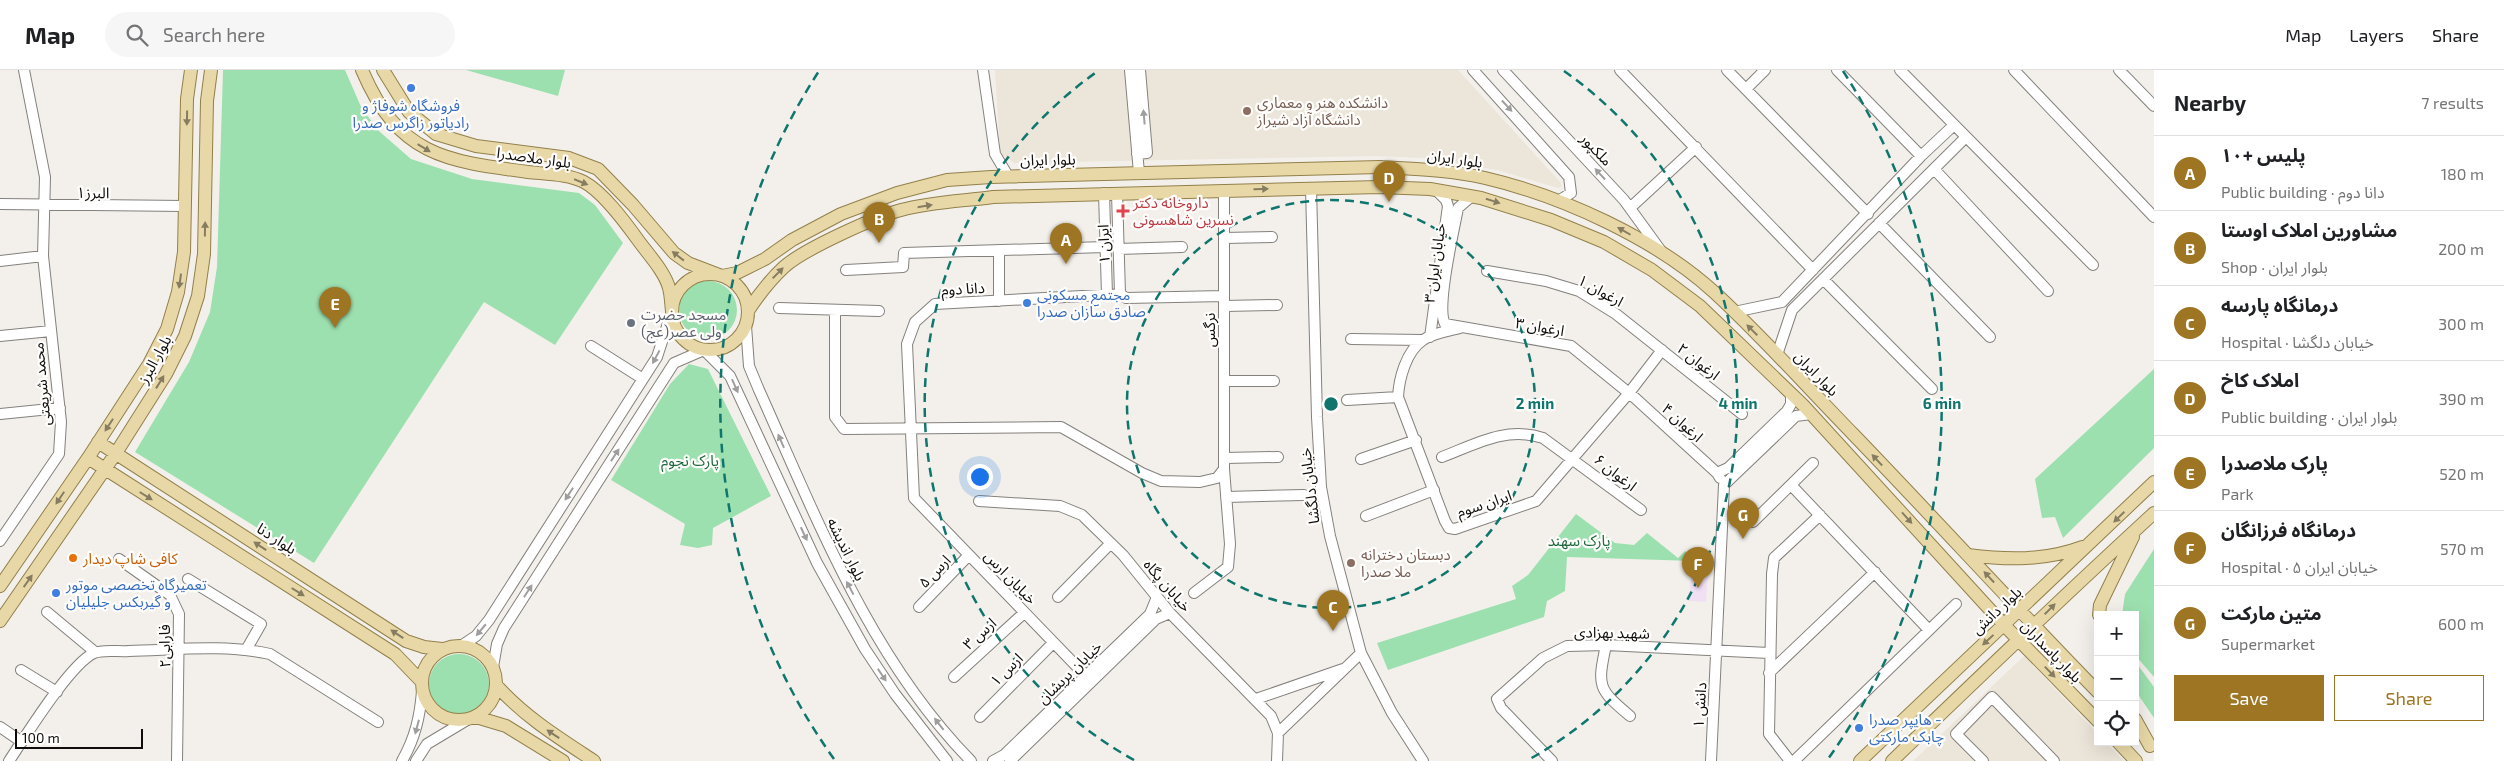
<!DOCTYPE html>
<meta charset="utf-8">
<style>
body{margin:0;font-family:"Exo 2","Noto Sans Arabic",sans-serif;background:#f6f6f6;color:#202124}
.controls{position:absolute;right:15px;bottom:15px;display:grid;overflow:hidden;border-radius:0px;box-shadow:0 5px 20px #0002}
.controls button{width:45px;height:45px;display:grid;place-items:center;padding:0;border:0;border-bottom:1px solid #e0e0e0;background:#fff;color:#202124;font:25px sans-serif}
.scale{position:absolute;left:15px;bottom:12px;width:128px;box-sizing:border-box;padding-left:5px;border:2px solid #0e0d0b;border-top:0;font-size:14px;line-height:18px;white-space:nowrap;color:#0e0d0b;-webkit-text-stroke:4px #fffefc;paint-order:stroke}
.you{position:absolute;left:979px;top:406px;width:18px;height:18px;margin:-12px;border:4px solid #fff;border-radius:50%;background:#1a73e8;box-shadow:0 0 0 8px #1a73e833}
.badge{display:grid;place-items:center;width:32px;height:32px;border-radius:50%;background:#9e7523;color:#fff;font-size:16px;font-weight:700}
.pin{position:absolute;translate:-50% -41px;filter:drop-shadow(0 1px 2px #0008)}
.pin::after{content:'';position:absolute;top:26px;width:18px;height:15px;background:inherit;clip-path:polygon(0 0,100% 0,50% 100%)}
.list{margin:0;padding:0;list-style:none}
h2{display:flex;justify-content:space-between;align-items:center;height:65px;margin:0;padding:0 20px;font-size:21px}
h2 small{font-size:16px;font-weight:400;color:#757577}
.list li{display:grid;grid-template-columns:32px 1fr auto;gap:15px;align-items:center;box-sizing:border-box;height:75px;padding:0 20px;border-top:1px solid #e0e0e0}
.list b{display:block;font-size:19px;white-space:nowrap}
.list p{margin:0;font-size:16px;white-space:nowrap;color:#757577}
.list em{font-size:16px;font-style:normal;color:#757577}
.actions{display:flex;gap:10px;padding:15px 20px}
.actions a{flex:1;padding:11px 0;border:1px solid #9e7523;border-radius:0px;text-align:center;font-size:18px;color:#9e7523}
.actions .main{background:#9e7523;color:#fff}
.icon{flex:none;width:28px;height:28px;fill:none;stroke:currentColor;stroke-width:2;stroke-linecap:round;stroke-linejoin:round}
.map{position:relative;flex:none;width:2154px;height:691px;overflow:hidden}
header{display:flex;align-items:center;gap:30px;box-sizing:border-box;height:70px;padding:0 25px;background:#fff;border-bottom:1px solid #e0e0e0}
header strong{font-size:24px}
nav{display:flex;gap:28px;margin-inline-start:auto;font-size:18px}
.search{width:350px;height:45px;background:#f6f6f6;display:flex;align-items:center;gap:12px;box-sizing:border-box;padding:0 18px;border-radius:28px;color:#757577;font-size:19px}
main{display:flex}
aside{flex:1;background:#fff}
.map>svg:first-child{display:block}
.built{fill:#ece5d9}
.medical{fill:#f1e0f3}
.green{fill:#9de0af}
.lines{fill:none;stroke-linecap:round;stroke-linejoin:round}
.minor-casing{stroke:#84817d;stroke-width:12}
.major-casing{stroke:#92804b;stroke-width:14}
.minor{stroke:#fff;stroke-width:10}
.major{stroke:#e8d8a7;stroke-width:12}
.oneway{fill:#9f9e9d}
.oneway2{fill:#867d61}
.ring{fill:none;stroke:#0f766e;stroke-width:2.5;stroke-dasharray:9 6}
.shop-dot{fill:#3f7fe0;stroke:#fffefc;stroke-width:2}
.education-dot{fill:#8d6e63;stroke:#fffefc;stroke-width:2}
.health-dot{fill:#e0444e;stroke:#fffefc;stroke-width:2}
.worship-dot{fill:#6b7280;stroke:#fffefc;stroke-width:2}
.food-dot{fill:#e8710a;stroke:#fffefc;stroke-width:2}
.labels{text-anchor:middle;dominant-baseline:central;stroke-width:4.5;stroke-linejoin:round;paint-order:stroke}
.education-label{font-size:15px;fill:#785e54;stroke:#fffefc;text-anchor:start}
.shop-label{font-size:15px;fill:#366cbe;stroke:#fffefc;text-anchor:start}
.street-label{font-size:15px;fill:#0e0d0b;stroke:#fffefc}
.health-label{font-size:15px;fill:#be3a42;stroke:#fffefc;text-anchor:start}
.worship-label{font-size:15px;fill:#5b616d;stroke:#fffefc;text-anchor:start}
.park-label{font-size:15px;fill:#1c673a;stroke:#fffefc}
.food-label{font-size:15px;fill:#c56008;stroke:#fffefc;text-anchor:start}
.centre{fill:#0f766e;stroke:#fffefc;stroke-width:2.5}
.ring-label{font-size:15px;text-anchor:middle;font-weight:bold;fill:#0f766e;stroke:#fffefc;stroke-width:4.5;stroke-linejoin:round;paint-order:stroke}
</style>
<header>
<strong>Map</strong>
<div class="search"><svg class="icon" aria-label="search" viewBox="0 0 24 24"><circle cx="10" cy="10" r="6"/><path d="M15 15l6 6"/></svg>Search here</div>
<nav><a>Map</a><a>Layers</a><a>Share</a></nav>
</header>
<main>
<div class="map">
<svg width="2154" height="691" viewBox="0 0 2154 691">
<rect width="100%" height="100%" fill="#f3f0eb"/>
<path class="built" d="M995,0H1458L1561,113V117L1558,118L1497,100L1424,88L1375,86L1014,93L1000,83Z
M2024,586L2098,664V672H2106L2124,691H1913Z"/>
<path class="medical" d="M1691,504L1708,505L1706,532L1689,531Z"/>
<path class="green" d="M223,0H345L362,39L380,62L411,89L472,109L579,123L595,135L623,173L555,275L484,232L314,493L135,382L189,292L210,242L217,197Z
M466,0H565L558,26Z
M679 240a29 29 0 1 1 58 0a29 29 0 1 1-58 0Z
M689,294L708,299L771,426L713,458L712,475L698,478L680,475L685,454L611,410L670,314Z
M2154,299V378L2063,468L2055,447L2042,448L2035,409Z
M1576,444L1615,473L1634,475L1647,463L1678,488L1685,481L1694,491L1567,487L1565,521L1547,531L1544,547L1388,600L1377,573L1516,529L1512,516L1528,505Z
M2154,479V607L2135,585V545H2122L2125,524Z
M429 614a30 30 0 1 1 60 0a30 30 0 1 1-60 0Z
M2135,591L2154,617V648L2135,620Z"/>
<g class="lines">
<defs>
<path id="minor" d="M983,0L995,84L1008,106
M1130,0L1139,103
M1473,0L1569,107L1571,123L1558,131
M1503,0L1624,130L1661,181
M1620,0L1813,200
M1727,0L1868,144
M1837,0L1921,86
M1900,0L2093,195
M2014,0L2154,147
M2119,0L2154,36
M1746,19L1765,0
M1137,84L1147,83L1140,0
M1934,99L2048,221
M1311,118L1317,347L1321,417L1330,466L1361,583L1392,643L1423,691
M1104,123L1107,225
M1117,123L1120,224
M1472,126L1458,138L1456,148C1452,169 1436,238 1445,254L1571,276L1635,328L1717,403
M0,134L185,136
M1630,138L1696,77
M1879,153L1990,267
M1224,168L1272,167
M1118,179L1182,177
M999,180V231
M0,191L43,186
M846,200L903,197L904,183L1105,177
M1487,201L1546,211L1579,221L1616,244L1742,344
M1823,209L1932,319
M1224,236L1277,235
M779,238L879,241
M835,240V347L844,359L1061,357L1142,403L1161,411L1200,412L1217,408L1224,399
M1734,242L1782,232L1921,86L1954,55
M746,256L749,296L759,320C817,449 870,588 971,691
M1460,258C1449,261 1433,263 1423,270C1406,281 1399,309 1398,327L1445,451L1449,458L1455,459L1536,431L1629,323L1662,280
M0,266L51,261
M1430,267L1448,136L1446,130L1436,120
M1351,269L1422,270
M591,276L643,309
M1777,285L1792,240L1966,67
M1224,311H1274
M1347,330L1398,327
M0,344L60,338
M1442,387C1476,374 1506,356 1543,368L1641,440
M1224,388L1278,387
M1361,389L1416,370
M1720,408L1717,403L1728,398L1787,341L1791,334V323
M1791,415L1929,560
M1226,427L1304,425
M979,431L1060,436L1082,445L1123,485L1170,543L1271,646L1278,663L1277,691
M1366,446L1434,420
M1753,452L1813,393
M0,471L59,384L61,352L43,186L45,107L24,0
M119,489L170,525L179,544L177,691
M188,509L261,554L246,580
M1194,523L1228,497L1230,474L1224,399V120
M1058,527L1110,474
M919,537L969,485
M47,542L95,582
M1606,575C1597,617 1598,619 1630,646
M461,576L476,566L489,550L657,287L672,241
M493,597L497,574L504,558L674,293L704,280L730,306L817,493L865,579L895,624L947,691
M21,600L57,622
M1769,603L1875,502
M1086,606L914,428L907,274L915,252L935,234L1120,224L1126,228L1224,226
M954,607L1024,543
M1256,629L1343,599
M980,647L1053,573
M0,657L22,672
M1278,663L1361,583
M9,691C25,667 70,594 94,583C103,579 119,582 129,581C175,580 224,574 270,584L378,652
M402,691C415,668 420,647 422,621
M416,691L427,674L467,650
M993,691L1004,685L1150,544L1157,527
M1010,691L1156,549L1170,543
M1552,691L1501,638L1497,629L1543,588L1567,576L1606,575L1769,583
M1711,691L1724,415L1796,346L1811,344
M1790,691L1769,664L1772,504L1774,488L1820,445
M1794,691L1956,534
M1983,691L1956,664L1992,627L2054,691"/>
<path id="major" d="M362,0C398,85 444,91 528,102C546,104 568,104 584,112C603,122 625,152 638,170C648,184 665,202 669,218C671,225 671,233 672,241
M383,0L409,42L436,64L476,76L569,88L598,99L633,135L674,183L688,193L722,206L737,203L765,189L792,170L841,144L897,123L947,110L991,107L1380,97C1415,99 1450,100 1485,108C1562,126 1656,169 1714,222C1763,267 1807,317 1853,364C1935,449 2015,537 2098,622
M672 242a38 38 0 1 1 76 0a38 38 0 1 1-76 0Z
M748,241C759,224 770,210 784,197C804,179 875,147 901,140C931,132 963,131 993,127L1379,117L1430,119L1481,128L1551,150L1604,172L1652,200L1700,236L1803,335L2004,555L2098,651
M98,372L406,571L424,577L442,579
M88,388L395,584L421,611
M1968,485C2007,490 2045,491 2082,477
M0,516L88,388L149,294L167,259L178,222L184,182L187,29L191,0
M2099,545L2100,535L2133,467
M0,551L116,383L166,304L185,266L198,226L204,184L207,31L211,0
M422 613a37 37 0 1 1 74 0a37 37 0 1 1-74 0Z
M497,616C525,647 559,668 594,691
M476,647L506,656L563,691
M2135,649L2150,676
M2118,672L2136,691
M1860,691L2154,412
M1892,691C1979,607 2066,524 2154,443"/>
</defs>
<use href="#minor" class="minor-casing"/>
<use href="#major" class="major-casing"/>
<use href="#minor" class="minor"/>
<use href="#major" class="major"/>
</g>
<defs><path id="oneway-solid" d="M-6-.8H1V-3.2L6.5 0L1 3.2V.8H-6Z" transform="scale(1.25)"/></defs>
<g class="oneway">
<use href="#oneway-solid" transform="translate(1507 36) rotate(47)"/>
<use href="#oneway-solid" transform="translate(1144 47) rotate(-95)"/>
<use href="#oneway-solid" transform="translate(1600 104) rotate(-133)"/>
<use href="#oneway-solid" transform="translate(656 287) rotate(118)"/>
<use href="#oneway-solid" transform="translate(735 316) rotate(66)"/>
<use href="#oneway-solid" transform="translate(781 371) rotate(-114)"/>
<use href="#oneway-solid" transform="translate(615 385) rotate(-57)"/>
<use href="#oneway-solid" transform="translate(569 424) rotate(123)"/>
<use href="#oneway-solid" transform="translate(804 464) rotate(65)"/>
<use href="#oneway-solid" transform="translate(850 518) rotate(-118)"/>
<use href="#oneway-solid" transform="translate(528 521) rotate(-57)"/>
<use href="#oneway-solid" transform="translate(481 560) rotate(130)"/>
<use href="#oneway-solid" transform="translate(882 605) rotate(56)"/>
<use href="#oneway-solid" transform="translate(939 654) rotate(-128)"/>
<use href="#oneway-solid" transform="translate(417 657) rotate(105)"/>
</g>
<g class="oneway2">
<use href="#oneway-solid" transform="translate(187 48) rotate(91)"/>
<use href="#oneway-solid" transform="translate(424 78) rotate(31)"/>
<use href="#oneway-solid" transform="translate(581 112) rotate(22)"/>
<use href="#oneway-solid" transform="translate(1261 119) rotate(-2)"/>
<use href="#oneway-solid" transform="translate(1493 131) rotate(18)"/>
<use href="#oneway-solid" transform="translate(925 136) rotate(-9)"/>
<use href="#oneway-solid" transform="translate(205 159) rotate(-89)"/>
<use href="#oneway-solid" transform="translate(1624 161) rotate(-150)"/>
<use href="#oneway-solid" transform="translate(678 186) rotate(-142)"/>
<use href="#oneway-solid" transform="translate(778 203) rotate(-45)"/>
<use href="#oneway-solid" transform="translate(180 211) rotate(98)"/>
<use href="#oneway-solid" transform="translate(1752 260) rotate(-135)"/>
<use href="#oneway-solid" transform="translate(160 312) rotate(-58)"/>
<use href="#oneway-solid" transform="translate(109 355) rotate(123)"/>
<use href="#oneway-solid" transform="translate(1877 390) rotate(-133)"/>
<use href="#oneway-solid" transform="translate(146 426) rotate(32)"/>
<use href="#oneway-solid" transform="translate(60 428) rotate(124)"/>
<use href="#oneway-solid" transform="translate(2119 447) rotate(136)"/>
<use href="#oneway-solid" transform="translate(1907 448) rotate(48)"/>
<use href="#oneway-solid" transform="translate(260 476) rotate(-147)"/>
<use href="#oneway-solid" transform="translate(1989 507) rotate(-133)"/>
<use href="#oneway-solid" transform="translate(28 511) rotate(-55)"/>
<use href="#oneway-solid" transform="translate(298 522) rotate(32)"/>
<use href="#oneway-solid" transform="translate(2050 539) rotate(-45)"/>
<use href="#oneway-solid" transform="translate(397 564) rotate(-147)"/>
<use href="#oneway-solid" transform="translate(1988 570) rotate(137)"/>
<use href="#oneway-solid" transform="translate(2050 602) rotate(46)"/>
<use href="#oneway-solid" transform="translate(553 664) rotate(-146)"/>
</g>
<g class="ring">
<circle cx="1331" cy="334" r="204"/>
<path d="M1134 690A407 407 0 0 1 1098 1M1564 1A407 407 0 0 1 1528 690"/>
<path d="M834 689A611 611 0 0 1 819 1M1843 1A611 611 0 0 1 1828 689"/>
</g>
<g class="shop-dot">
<circle cx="411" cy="18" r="5"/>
<circle cx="1027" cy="233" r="5"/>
<circle cx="56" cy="523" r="5"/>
<circle cx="1859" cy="658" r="5"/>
</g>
<g class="education-dot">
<circle cx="1247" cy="41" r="5"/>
<circle cx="1351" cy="493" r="5"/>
</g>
<path class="health-dot" d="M1120.5 133.5h5v5h5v5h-5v5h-5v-5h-5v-5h5z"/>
<circle class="worship-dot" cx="631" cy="253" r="5"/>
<circle class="food-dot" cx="73" cy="488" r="5"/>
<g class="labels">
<g class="education-label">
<text x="1257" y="32">دانشکده هنر و معماری<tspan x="1257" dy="17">دانشگاه آزاد شیراز</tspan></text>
<text x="1361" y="484">دبستان دخترانه<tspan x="1361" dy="17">ملا صدرا</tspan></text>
</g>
<g class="shop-label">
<text x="411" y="35" text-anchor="middle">فروشگاه شوفاژ و<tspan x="411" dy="17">رادیاتور زاگرس صدرا</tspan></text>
<text x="1037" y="224">مجتمع مسکونی<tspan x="1037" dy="17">صادق سازان صدرا</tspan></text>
<text x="66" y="514">تعمیرگاه تخصصی موتور<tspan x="66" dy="17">و گیربکس جلیلیان</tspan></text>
<text x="1869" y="649">هایپر صدرا -<tspan x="1869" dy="17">چابک مارکتی</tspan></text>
</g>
<g class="street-label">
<text transform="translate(1597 79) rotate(47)">ملکپور</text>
<text transform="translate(534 87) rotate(8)">بلوار ملاصدرا</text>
<text transform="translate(1455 88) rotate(8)">بلوار ایران</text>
<text transform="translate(1048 89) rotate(-1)">بلوار ایران</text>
<text transform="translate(93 122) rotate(1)">البرز۱</text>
<text transform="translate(1103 174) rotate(-92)">ایران ۱</text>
<text transform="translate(1434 193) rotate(-82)">خیابان ایران ۳</text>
<text transform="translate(963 218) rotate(-3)">دانا دوم</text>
<text transform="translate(1601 220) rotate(29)">ارغوان ۱</text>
<text transform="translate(1540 256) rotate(10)">ارغوان ۳</text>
<text transform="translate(1209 260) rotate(-90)">نرگس</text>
<text transform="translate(154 289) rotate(-61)">بلوار البرز</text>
<text transform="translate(1699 291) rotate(38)">ارغوان ۲</text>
<text transform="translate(1817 303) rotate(46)">بلوار ایران</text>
<text transform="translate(41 314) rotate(-95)">محمد شریعتی</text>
<text transform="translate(1683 352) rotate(42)">ارغوان ۴</text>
<text transform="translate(1616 402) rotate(38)">ارغوان ۶</text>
<text transform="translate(1309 416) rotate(-97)">خیابان دلگشا</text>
<text transform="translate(1484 433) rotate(-18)">ایران سوم</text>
<text transform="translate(277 468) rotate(33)">بلوار دنا</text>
<text transform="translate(847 479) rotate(64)">بلوار اندیشه</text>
<text transform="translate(934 501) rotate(-46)">ارس ۵</text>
<text transform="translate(1011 507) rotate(46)">خیابان ارس</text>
<text transform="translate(1168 515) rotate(49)">خیابان پگاه</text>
<text transform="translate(1996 540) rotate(-43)">بلوار دانش</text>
<text transform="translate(1612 562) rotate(1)">شهید بهزادی</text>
<text transform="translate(979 563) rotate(-42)">ارس ۳</text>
<text transform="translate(164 576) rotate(-90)">فارابی۲</text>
<text transform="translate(2052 581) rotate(46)">بلوار پاسداران</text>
<text transform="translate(1006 599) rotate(-45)">ارس ۱</text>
<text transform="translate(1069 602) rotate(-44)">خیابان پریشان</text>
<text transform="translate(1699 635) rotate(-86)">دانش ۱</text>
</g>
<g class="health-label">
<text x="1133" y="132">داروخانه دکتر<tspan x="1133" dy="17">نسرین شاهسونی</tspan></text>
</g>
<g class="worship-label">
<text x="641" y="244">مسجد حضرت<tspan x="641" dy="17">ولی عصر(عج)</tspan></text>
</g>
<g class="park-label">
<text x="690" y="390">پارک نجوم</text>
<text x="1579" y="470">پارک سهند</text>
</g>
<g class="food-label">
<text x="83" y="488">کافی شاپ دیدار</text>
</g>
</g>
<circle cx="1331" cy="334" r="8" class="centre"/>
<g class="ring-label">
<text x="1535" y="339">2 min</text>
<text x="1738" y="339">4 min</text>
<text x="1942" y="339">6 min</text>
</g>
</svg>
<div class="controls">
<button>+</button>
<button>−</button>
<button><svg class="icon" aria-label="locate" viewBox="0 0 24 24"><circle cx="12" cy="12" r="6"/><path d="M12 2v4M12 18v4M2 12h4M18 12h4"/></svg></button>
</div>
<div class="scale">100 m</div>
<div class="you"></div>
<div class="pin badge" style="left:1066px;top:194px">A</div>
<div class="pin badge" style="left:879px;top:173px">B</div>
<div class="pin badge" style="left:1333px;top:561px">C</div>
<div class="pin badge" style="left:1389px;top:132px">D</div>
<div class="pin badge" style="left:335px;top:258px">E</div>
<div class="pin badge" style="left:1698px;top:518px">F</div>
<div class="pin badge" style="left:1743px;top:469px">G</div>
</div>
<aside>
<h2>Nearby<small>7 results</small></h2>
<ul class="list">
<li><span class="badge">A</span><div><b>پلیس +۱۰</b><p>Public building · دانا دوم</p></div><em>180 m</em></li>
<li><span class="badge">B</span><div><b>مشاورین املاک اوستا</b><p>Shop · بلوار ایران</p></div><em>200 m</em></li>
<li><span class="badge">C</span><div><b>درمانگاه پارسه</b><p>Hospital · خیابان دلگشا</p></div><em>300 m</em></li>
<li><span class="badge">D</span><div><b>املاک کاخ</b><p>Public building · بلوار ایران</p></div><em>390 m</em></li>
<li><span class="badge">E</span><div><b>پارک ملاصدرا</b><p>Park</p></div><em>520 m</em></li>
<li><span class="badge">F</span><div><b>درمانگاه فرزانگان</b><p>Hospital · خیابان ایران ۵</p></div><em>570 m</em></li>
<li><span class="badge">G</span><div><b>متین مارکت</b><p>Supermarket</p></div><em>600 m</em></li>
</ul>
<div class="actions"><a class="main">Save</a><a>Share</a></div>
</aside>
</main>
